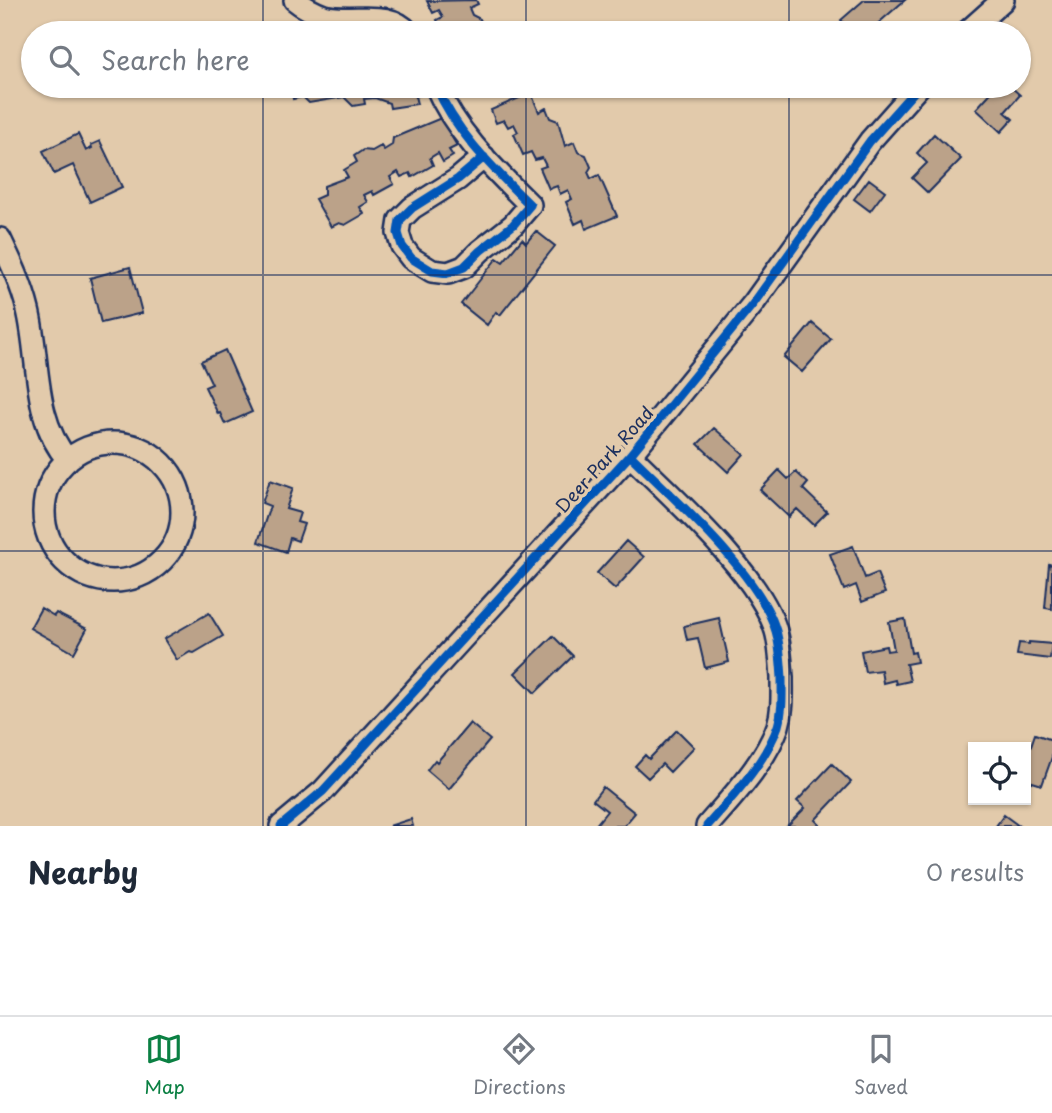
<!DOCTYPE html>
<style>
body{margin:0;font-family:"Playpen Sans",sans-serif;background:#f6f6f7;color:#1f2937}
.controls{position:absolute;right:21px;bottom:21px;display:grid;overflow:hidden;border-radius:0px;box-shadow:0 2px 5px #0004}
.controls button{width:63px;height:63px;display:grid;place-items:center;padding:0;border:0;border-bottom:2px solid #e0e1e3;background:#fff;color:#1f2937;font:35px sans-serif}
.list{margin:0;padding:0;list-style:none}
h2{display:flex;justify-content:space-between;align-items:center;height:91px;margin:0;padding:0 28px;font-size:30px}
h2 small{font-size:23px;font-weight:400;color:#747a83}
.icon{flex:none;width:38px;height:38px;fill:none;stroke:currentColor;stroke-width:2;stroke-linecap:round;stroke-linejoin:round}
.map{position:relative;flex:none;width:1052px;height:826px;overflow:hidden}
.search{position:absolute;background:#fff;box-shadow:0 2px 5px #0004;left:21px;right:21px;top:21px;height:77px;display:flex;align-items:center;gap:18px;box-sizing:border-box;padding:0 24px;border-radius:38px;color:#747a83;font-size:26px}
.sheet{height:189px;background:#fff}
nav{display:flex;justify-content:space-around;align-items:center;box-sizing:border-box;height:98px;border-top:2px solid #e0e1e3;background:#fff;font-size:19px;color:#747a83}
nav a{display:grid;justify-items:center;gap:4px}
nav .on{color:#0b8043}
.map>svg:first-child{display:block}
.building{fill:#bba289;stroke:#1b2f5e;stroke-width:2}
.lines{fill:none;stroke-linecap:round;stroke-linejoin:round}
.minor-casing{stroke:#1b2f5e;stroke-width:26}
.minor{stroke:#e2caab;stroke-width:21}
.cycleway-casing{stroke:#e2caab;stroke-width:13}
.cycleway{stroke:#0057b8;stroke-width:9}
.grid{fill:none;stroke:#1b2f5e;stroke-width:2;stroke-opacity:0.55}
.labels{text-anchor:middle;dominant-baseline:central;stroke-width:7;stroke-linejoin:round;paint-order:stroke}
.street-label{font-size:18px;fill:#1b2f5e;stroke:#e2caab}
</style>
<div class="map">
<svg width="1052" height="826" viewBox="0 0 1052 826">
<rect width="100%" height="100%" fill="#e2caab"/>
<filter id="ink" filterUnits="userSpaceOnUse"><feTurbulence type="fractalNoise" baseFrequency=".0143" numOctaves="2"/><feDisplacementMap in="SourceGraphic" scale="14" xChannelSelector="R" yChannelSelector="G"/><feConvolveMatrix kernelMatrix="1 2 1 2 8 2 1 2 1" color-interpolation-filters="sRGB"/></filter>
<g filter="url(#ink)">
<path class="building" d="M476,0L478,4L469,8L472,15L480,19L484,29L482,33H438L442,30L437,20L443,17L439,10L433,13L427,1Z
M864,0H905L867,33H852L841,20Z
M291,86H420L421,95L415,96L417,104L390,108L389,103L375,98L364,99L365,104L353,106L344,97L309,103L303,97L293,99Z
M463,86H499L475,97L471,88L465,91Z
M997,86H1010L1020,95L1005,112L1013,119L1001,132L976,109Z
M531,93L539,112L546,108L550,118L558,121L565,146L574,142L578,152L586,155L591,167L588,172L591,179L599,175L617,216L586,229L583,220L575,224L566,202L572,199L568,190L560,194L557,186L549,189L540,168L546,166L542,158L535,160L531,152L523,155L514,134L518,132L514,124L508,127L504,120L496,123L491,110Z
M441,118L457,146L449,150L453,156L443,162L438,153L430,158L433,165L412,177L410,173L401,177L398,172L390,177L394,184L374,195L372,191L364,195L368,202L360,207L364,214L345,225L339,223L331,227L315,199L324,195V186L348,177L344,170L357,162L354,156L363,150L372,151L381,146L384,150L392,145L393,138Z
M78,134L86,151L92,148L91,145L100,141L122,187L90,202L73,165L54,174L43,151Z
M934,134L961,159L928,193L912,178L927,163L917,153Z
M869,179L885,191L870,211L854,199Z
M536,231L555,246L500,315L496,312L487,325L461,304L497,258L503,262L522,239L526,243Z
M130,267L142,313L101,323L90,278Z
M812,323L831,339L802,372L784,357Z
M225,350L252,412L225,424L220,413L218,414L205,387L212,384L201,361Z
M714,428L744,454L728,472L698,444Z
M779,470L788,479L796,472L808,483L803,489L827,512L814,525L797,509L789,517L760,490Z
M270,480L293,488L286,509L300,513L297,522L304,524L298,541L290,538L286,552L258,542L270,506L262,503Z
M626,541L644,557L615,589L597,573Z
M853,546L865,578L877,573L885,593L862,602L856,585L844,590L830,554Z
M1049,564L1052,565V609L1045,608Z
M41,608L54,616L56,613L87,629L74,653L30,628Z
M209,613L223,636L194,653L190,652L177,660L164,639Z
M719,618L729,662L705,668L698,638L687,640L684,626Z
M905,619L911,653L915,652L917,662L906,664L910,681L896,684L895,680L883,683L881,670L865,672L861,651L886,646L887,651L894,650L889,622Z
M553,636L573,656L535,693L515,673Z
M1029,642L1052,644L1050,659L1017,655L1019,643L1029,644Z
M470,723L490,740L449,789L427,770L435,760L437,762Z
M677,730L694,747L670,772L662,764L648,778L635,766L645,755L649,759Z
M1035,734L1052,740V757L1042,785L1026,780V760Z
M832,764L851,782L815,820L821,826H787L805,808L797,801Z
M603,787L635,813L624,826H595L607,811L593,800Z
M1004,815L1019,826H996Z
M411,819L413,826H389Z"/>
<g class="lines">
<defs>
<path id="minor" d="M295,0C302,6 315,13 324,16C353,24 388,8 409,33
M966,33L1003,0
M436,86C456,133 494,169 530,205L513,225L480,251L464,267L448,273L432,271L411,258L402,246L398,233L400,220L412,208L458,179L484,157
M0,239C11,262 22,285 28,310C40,359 32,419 68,460
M44 512a69 69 0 1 1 138 0a69 69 0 1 1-138 0Z
M630,455C672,497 760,574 776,631C780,645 781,663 782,678C782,695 783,710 778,726C765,763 732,797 707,826
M281,826L323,791L630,455L753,304L870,141L919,86"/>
</defs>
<use href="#minor" class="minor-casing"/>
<use href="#minor" class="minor"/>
<defs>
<path id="cycleway" d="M436,86C456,133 494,169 530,205L513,225L480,251L464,267L448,273L432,271L411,258L402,246L398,233L400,220L412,208L458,179L484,157
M630,455C672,497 760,574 776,631C780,645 781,663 782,678C782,695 783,710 778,726C765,763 732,797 707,826
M281,826L323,791L630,455L753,304L870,141L919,86"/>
</defs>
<use href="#cycleway" class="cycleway-casing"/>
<use href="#cycleway" class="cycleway"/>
</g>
</g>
<path class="grid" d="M263,0V33M526,0V33M789,0V33M263,86V826M526,86V826M789,86V826M0,275H1052M0,551H1052"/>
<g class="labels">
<g class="street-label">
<text transform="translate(604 459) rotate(-48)">Deer Park Road</text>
</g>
</g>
</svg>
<div class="controls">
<button><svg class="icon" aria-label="locate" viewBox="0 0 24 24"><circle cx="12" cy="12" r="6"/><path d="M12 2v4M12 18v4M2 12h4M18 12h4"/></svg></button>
</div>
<div class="search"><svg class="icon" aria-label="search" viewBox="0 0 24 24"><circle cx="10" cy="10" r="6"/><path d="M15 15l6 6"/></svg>Search here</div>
</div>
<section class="sheet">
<h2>Nearby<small>0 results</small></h2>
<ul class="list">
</ul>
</section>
<nav>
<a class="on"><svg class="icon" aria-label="map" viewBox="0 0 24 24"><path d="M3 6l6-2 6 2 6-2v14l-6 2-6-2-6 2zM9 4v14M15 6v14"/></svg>Map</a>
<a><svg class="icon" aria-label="directions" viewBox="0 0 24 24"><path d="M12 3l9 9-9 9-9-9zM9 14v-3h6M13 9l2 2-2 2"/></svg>Directions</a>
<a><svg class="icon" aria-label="saved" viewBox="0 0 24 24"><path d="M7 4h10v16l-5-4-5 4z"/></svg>Saved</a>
</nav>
